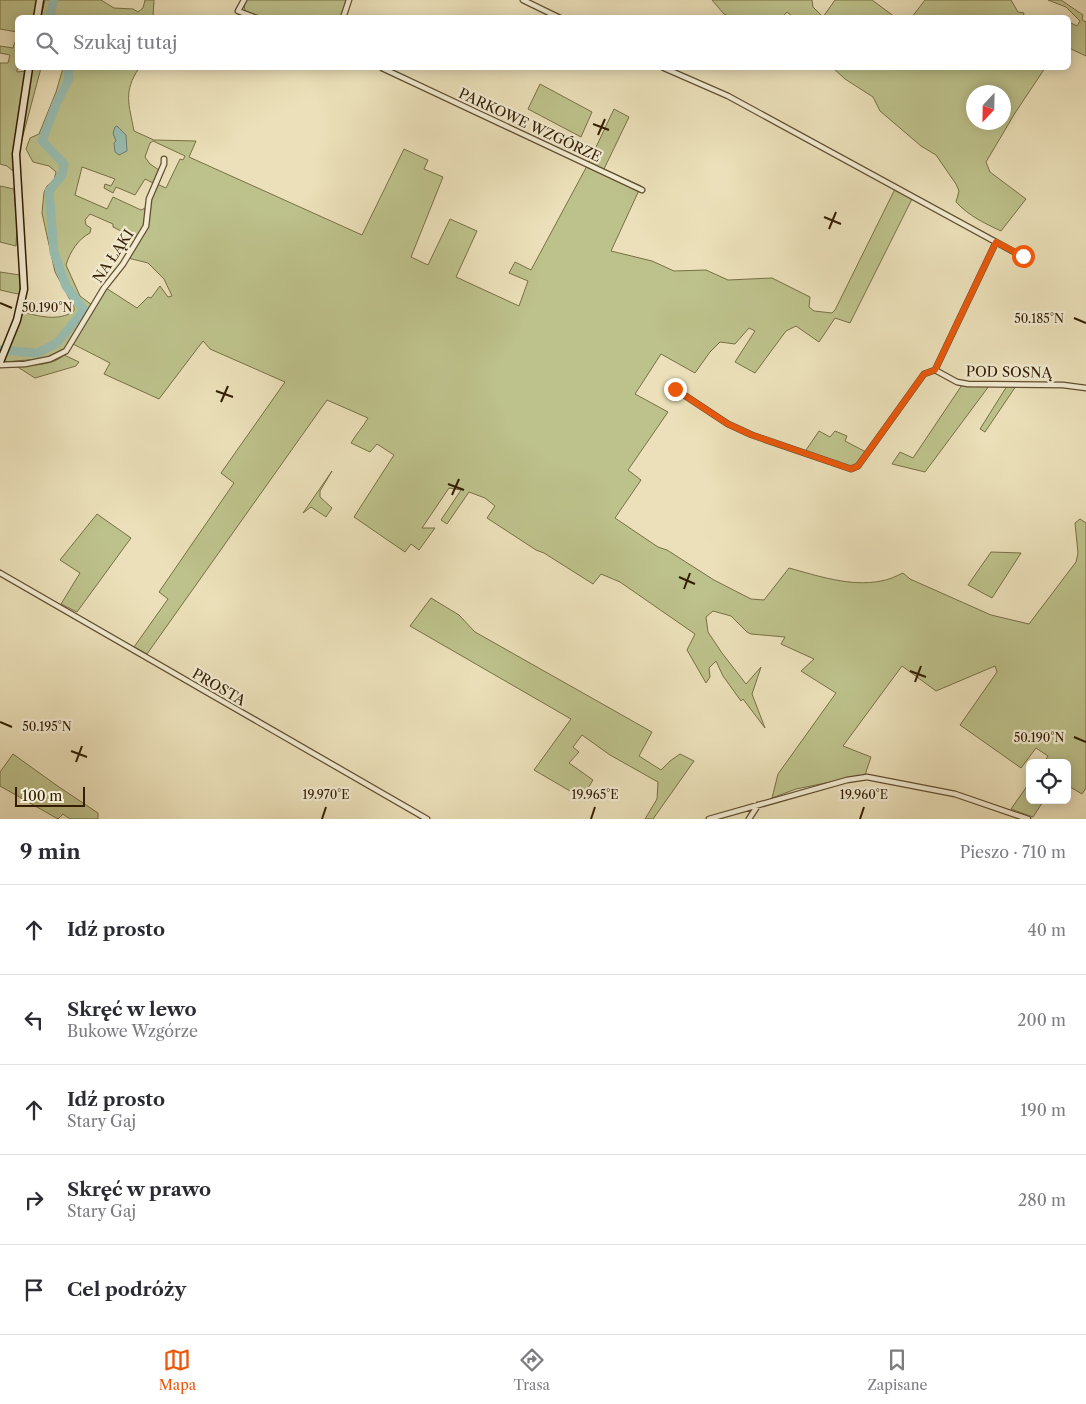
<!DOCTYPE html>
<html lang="pl">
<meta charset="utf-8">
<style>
body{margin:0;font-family:"Libre Caslon Text",serif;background:#f7f7f7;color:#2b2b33}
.controls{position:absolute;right:15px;bottom:15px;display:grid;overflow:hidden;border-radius:8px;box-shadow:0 2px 12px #0003}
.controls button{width:45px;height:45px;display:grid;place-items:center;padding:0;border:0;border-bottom:1px solid #e1e1e2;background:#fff;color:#2b2b33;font:25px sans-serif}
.compass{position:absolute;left:966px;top:85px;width:45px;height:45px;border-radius:50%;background:#fff;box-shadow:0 2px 12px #0003;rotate:202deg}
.scale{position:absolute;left:15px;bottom:12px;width:70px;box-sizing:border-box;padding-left:5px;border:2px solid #331e02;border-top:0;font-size:14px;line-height:18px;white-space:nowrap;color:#331e02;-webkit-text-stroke:4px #f2ebd2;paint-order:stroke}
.stop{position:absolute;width:15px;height:15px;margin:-11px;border:4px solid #ea580c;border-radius:50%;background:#fff}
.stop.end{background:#ea580c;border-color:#fff;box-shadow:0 1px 5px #0008}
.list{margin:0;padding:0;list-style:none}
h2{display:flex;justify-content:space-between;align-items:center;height:65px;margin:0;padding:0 20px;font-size:21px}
h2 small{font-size:16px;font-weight:400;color:#7c7c81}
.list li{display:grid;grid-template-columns:32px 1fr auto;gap:15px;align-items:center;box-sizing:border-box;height:90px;padding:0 20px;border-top:1px solid #e1e1e2}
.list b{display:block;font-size:19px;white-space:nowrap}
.list p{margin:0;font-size:16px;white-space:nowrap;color:#7c7c81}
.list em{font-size:16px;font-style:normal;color:#7c7c81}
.icon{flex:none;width:28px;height:28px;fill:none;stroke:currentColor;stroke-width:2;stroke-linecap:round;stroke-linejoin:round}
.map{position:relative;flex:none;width:1086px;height:819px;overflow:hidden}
.search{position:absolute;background:#fff;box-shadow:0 2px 12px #0003;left:15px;right:15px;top:15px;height:55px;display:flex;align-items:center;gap:12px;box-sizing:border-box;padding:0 18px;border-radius:8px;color:#7c7c81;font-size:19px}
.sheet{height:515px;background:#fff}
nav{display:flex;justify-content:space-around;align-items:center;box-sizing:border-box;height:70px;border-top:1px solid #e1e1e2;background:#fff;font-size:14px;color:#7c7c81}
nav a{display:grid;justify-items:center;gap:2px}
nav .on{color:#ea580c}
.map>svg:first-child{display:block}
.green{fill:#bdc18b;stroke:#787046;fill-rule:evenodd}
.water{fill:#98bdb1;stroke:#707d6b}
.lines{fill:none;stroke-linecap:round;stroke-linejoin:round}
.river{stroke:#98bdb1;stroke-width:9}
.street-casing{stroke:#614e30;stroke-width:7}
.secondary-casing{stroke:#331e02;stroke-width:9}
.street{stroke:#f2ebd2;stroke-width:4.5}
.secondary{stroke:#f2ebd2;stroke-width:6}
.route{stroke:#ea580c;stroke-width:6}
.ticks{fill:none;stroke:#331e02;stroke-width:2}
.labels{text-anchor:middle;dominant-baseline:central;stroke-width:4.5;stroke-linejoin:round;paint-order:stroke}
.street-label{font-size:14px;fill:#331e02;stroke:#f2ebd2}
.ticks-label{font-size:12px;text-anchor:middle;fill:#331e02;stroke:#f2ebd2;stroke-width:4.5;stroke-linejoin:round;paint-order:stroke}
</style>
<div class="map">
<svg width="1086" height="819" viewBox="0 0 1086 819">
<rect width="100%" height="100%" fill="#ebe0b9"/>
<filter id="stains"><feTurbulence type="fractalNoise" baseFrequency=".004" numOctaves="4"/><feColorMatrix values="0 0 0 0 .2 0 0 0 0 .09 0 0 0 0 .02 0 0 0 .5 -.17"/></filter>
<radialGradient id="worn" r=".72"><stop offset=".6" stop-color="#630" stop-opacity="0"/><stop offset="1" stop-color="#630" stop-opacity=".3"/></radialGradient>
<path class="green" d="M0,0H39L35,17L18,18L17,32L0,29Z
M45,0H101L114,8L133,9L138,12L143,8L145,0H154L153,17H41Z
M246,0H348L341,18L262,17L245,11L244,5Z
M712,0H812L813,7L823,17L835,0H872L895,17H793L787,12L782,17H731L724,14Z
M925,0H1011L1018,12L1024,13L1023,18L912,17Z
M1048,0H1061L1083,15L1082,20L1086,22V56L1069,48V22L1077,26L1080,21L1066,7Z
M15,42H17L18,68H21L17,69V72L26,71L16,132L13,171L7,166L0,164V63H8L10,55L0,53V46L13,48Z
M32,68H41L21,143V131Z
M63,68H139C123,92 129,104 134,131L154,140L196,141L189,157L362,235L404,149L428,160L424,169L443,177L411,257L428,265L450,219L477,231L456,277L519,306L528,281L509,273L515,262L531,270L588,164L614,109L629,117L604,169L641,186L611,251L652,261L674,271L706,270L728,280L772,278L810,297L809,307L814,311L832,313L835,310L895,189L912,199L850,323L835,318L819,342L796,326L786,331L755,373L735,362L755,331L749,328L735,344L720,342L710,352L695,373L661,354L635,394L668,412L628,470L641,480L615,518L658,547L667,550L714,580L751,599L764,600L789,568C818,576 851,587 881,581C889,580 896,576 903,573L910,579L991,615L1029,624L1076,562L1078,553L1075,523L1080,519L1086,523V788L1082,794L1067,785V763H1044L1048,756L1036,748L1021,768L960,725L997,672L995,666L936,691L902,666L843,746L871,757L865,775L796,789L772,798L778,774L836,693L801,671L814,659L781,644L785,637L751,634L747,632L731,616L713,611L706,617L708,632L722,653L746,684L761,667L752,694L765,728L743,699L741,701L723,676L716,661L709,668L710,677L706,683L687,650L695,634L620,582L601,574L593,584L544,553L536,550L487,518L495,506L485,498L469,492L447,524L441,520L461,490L449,488L422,528H435L419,550L411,544L405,552L354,517L394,455L377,444L370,452L351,443C356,434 363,427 368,418L327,400L147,654L134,647L168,599L159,592L234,483L221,473L285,382L210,349L203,341L159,399L104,374L110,363L73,344L106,288L137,308L148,297L151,298L160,286L168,297L172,296L164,279L148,263L128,258L148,226L151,200L157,184L166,188L180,159L183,160L185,156L153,141L150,143L145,157L150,164L159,170L153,183L145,179L135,195L116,187L113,193L104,188L105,184L111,186L115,179L82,167L75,195L107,209L113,197L141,210L145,208L144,226L135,238L113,227V224L90,214L85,220L86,225L91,228L90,233C78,239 70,252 66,265L80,296L92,305L62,354L39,359L4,362L22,312C39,316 58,322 74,311V307L55,272L42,213L44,192L47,186L54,180L56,172L49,166L33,162L26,149L30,138L39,134L56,92Z
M833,68H1045L1015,113L986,162L990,172L1026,199L1001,231C984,223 969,216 956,202L959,191L956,184L936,155L921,146L880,111L873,97L845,79ZM974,92H1004V122H974Z
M540,84L592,112L581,137L528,109Z
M0,186L14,189L17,227L16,246L0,242Z
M0,272L20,275V293L18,294L0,290Z
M64,355L79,362L76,366L35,378L16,366C31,365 53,366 64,355Z
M962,385L989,386L925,472L892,464L900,452L913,458Z
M1007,386H1016L985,432L980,429Z
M819,431L830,437L835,431L847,436L845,441L866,452L856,466L850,468L804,453Z
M332,471L320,491V497L332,508L326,517L311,507L303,513Z
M97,514L131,538L77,612L61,604L80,573L60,560Z
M991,552L1021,553L992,598L968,585Z
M431,598L459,615L475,632L652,732L639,756L661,770L670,761L680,754L694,761L653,819H645L657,799L658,782L610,755L582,735L573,747L579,752L569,763L593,780L582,798L534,770L571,719L410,626Z
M13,754L59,787L98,813V819H70L63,814L58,819L0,786V772Z
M1030,782V800H1044L1033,817L1011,809Z"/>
<path class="water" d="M117,126L126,135L127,151L119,155L115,152L114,143L116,141L113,133L115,127Z"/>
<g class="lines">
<path class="river" d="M52,18L50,15L54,0
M0,350L37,353L57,343L84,310L66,286L54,252L49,191L62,175L64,164L42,141L57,102L69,79L68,68"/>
<defs>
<path id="street" d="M244,0L238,11L256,18
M523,0L560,18
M343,18L349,0
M382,68L642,190
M664,68L728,96L1027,259
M0,365L25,364L50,359L66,351L104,288L123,264L146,226L149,199L164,164V159
M935,370L957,382L968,384L1063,385L1086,388
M935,370L996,242
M675,389L728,424L752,435L851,469L858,466L924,374L935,370
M0,573L427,819
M709,819L847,780L867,777L955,794L1028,819
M749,819L758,805"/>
<path id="secondary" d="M37,18L40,0
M0,362L17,320L24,289L16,154L29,68"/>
</defs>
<use href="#street" class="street-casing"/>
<use href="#secondary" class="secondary-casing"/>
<use href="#street" class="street"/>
<use href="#secondary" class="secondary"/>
</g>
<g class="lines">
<path class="route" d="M675,389L728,424L752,435L851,469L858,466L924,374L935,370L996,242L1023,256"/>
</g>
<path class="ticks" d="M593,124L609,130M598,135L605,119M824,217L841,224M829,229L836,212M0,303L12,308M1074,318L1086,323M216,391L233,397M221,402L228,386M448,484L464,490M452,495L459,479M679,577L695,584M684,589L690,573M910,671L926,677M915,682L921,666M0,722L12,727M1074,737L1086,742M71,751L87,757M76,762L82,746M322,819L326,807M591,819L595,807M860,819L864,807"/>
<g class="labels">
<g class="street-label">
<text transform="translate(530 125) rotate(25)">PARKOWE WZGÓRZE</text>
<text transform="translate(113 256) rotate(-56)">NA ŁĄKI</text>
<text transform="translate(1009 372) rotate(1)">POD SOSNĄ</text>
<text transform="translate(219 687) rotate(30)">PROSTA</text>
</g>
</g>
<g class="ticks-label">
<text x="47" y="312">50.190°N</text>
<text x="1039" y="323">50.185°N</text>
<text x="47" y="731">50.195°N</text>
<text x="1039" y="742">50.190°N</text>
<text x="326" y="799">19.970°E</text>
<text x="595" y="799">19.965°E</text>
<text x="864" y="799">19.960°E</text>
</g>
<rect width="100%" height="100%" filter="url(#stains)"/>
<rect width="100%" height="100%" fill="url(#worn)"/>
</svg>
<div class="controls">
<button><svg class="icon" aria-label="locate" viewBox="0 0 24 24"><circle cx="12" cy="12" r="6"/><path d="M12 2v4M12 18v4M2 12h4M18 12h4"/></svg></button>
</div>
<svg class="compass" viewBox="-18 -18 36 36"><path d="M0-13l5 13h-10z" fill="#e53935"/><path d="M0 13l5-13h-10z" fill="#7c7c81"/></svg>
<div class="scale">100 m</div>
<div class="stop" style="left:1023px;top:256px"></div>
<div class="stop end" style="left:675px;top:389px"></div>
<div class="search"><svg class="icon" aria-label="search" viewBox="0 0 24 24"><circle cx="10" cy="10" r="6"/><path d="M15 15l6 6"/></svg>Szukaj tutaj</div>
</div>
<section class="sheet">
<h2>9 min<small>Pieszo · 710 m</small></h2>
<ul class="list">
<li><svg class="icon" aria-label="ahead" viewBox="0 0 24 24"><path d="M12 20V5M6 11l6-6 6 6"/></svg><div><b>Idź prosto</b></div><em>40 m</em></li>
<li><svg class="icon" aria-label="left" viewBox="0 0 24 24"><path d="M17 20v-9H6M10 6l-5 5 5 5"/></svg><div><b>Skręć w lewo</b><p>Bukowe Wzgórze</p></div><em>200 m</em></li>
<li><svg class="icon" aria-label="ahead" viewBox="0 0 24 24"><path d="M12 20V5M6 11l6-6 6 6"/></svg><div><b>Idź prosto</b><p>Stary Gaj</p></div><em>190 m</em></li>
<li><svg class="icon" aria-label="right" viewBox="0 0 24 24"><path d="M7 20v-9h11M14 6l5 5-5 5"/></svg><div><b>Skręć w prawo</b><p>Stary Gaj</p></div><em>280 m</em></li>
<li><svg class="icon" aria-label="arrive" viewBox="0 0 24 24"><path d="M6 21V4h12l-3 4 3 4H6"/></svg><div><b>Cel podróży</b></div></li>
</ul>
</section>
<nav>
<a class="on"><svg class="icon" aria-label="map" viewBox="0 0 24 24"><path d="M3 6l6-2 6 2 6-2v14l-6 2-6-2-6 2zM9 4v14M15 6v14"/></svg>Mapa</a>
<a><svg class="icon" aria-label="directions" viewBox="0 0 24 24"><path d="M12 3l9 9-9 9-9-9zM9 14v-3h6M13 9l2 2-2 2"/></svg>Trasa</a>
<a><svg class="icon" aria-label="saved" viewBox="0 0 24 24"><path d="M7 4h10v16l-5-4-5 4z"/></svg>Zapisane</a>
</nav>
